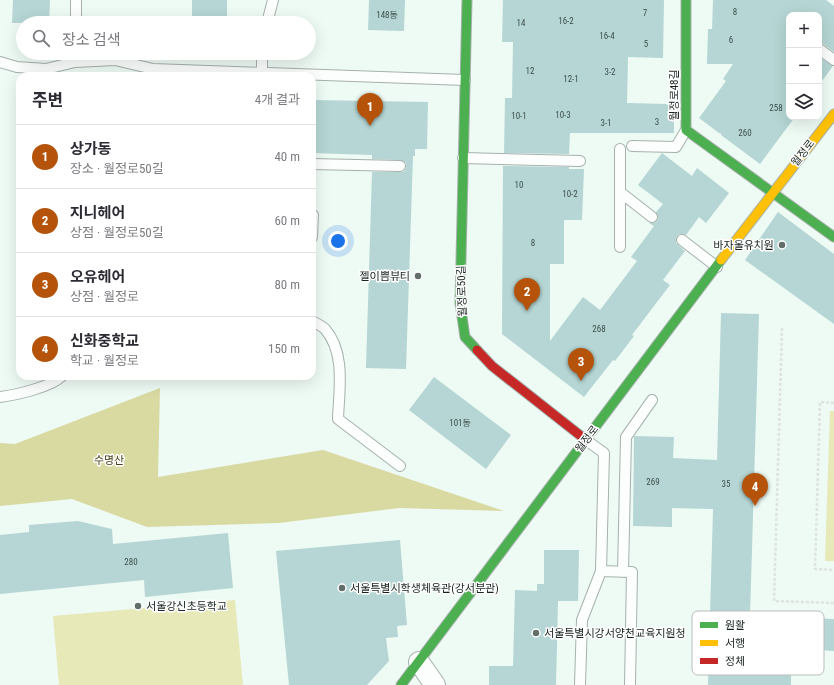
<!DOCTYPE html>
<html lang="ko">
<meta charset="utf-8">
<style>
body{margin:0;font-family:"Roboto Condensed","Noto Sans KR",sans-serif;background:#f2f2f3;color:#2b2b33}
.controls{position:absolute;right:12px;top:12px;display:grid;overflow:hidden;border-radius:8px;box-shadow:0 4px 16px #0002}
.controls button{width:36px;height:36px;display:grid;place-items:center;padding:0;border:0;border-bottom:1px solid #e1e1e2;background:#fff;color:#2b2b33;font:20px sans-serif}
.you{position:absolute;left:338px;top:241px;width:14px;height:14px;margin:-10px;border:3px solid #fff;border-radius:50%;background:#1a73e8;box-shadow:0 0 0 6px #1a73e833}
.badge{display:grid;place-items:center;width:26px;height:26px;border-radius:50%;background:#b45309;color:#fff;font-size:13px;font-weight:700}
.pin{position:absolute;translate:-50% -33px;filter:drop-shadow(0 1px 2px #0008)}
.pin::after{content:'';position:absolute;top:21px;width:14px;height:12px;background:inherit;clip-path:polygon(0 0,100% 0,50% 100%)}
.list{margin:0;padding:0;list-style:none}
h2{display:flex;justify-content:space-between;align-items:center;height:52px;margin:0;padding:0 16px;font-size:17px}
h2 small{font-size:13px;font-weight:400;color:#7c7c81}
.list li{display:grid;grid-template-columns:26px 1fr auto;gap:12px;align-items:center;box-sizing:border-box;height:64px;padding:0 16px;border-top:1px solid #e1e1e2}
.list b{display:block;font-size:15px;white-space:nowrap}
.list p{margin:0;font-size:13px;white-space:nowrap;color:#7c7c81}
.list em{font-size:13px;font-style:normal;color:#7c7c81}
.icon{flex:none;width:22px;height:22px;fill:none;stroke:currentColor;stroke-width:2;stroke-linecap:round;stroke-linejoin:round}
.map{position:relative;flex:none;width:834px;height:685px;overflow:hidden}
.search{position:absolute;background:#fff;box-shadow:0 4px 16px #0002;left:16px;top:16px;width:300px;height:44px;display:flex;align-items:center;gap:10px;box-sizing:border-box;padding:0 14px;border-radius:22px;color:#7c7c81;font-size:15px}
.panel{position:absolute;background:#fff;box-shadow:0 4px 16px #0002;left:16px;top:72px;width:300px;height:308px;border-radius:12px}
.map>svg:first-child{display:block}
.green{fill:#e7e9b9}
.forest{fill:#d9d9a2}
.building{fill:#b5d6d4}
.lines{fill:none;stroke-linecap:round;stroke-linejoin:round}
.lane-casing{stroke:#a6b1ac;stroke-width:12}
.street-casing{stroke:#a6b1ac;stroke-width:22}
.fast-casing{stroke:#a6b1ac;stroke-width:11}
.slow-casing{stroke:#a6b1ac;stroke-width:11}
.jam-casing{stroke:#a6b1ac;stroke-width:11}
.path{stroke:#dfe3e1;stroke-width:2.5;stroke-dasharray:3 2;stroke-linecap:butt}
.lane{stroke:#fcfefd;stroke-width:10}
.street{stroke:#fcfefd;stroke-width:20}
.fast{stroke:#4caf50;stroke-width:9}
.slow{stroke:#ffc107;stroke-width:9}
.jam{stroke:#c62828;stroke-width:9}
.poi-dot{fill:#636f6a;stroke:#fff;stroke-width:1.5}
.labels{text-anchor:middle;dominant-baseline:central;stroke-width:3;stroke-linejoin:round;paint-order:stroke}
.number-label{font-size:9px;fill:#3f504c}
.street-label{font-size:11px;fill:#18241f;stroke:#fff}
.poi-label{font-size:11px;fill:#18241f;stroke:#fff;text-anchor:start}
.park-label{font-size:11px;fill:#444017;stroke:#fff}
.key{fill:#fff;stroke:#babdbc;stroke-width:1}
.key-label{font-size:11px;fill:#18241f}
</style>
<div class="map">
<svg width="834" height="685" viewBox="0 0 834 685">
<rect width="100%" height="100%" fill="#eefaf4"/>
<path class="green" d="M830,411H834V561H825Z
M235,600L243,685H59L53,616Z"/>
<path class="forest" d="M160,388L158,477L323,450L504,511L399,508L279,523L147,527L72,499L0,506V443L15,444Z"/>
<path class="building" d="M13,0H50L49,23H12Z
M192,0H227V23H192Z
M369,0H405L404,31L368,30Z
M503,0H664L663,58L628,57L627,103L666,104L674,109V133H570L569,154L504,153L505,98H512L513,42H502Z
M713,0H826L834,6V52L823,44L819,43V15H789V117H795L760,164L721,135L722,134L719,133L699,118L726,81L723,79L733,64H707L708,29H712Z
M819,57L833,66L819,85Z
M312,100L428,102L427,149H415V156H413L406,369L366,368L372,172H403L406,169V163L400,160L372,159V155L312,153Z
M662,153L692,176L697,168L729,193L706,223L699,217L686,235L680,234L677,236L676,243L685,251L663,280L670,285L632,335L634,336L615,361L613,360L584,397L502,334L503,166L569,167V169H584L582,220H564V264H550V341L583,297L600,310L637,261L631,257L654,226L649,223H654L657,221L658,218L656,212L663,204L638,185Z
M778,212L834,254V324L745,260Z
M721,313L759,314L750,616L834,619V651L819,650L818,662L791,661V685H708L713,509L672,508V527L633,526L634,436L674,437L673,458L717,460Z
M434,377L511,435L486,469L409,410Z
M78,521L112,529L113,544L228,533L233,588L145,597L144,580L0,594V535L29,532V525Z
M400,540L407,625L397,626L398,637L386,638L389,661L367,685H289L276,551Z
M544,550H579L578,601H558L556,685H489V666H513L515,590L537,591V584H544Z"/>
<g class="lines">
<defs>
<path id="lane" d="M76,23V0
M267,23L273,0
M819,49L834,60
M0,62L17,67L46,69L75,62L115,60L153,69L465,80
M262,76V53
M632,146L676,147L686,130
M463,158L580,161
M312,164L400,166
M620,192L652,217
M312,237L313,215
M682,240L717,267
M620,247V149
M312,321C316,323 322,326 325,329C346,353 339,390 338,419L400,466
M0,397C16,395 51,387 62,376
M601,571L632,572L630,685
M623,572L626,437L652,400
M580,685L582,620L601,571L604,453L586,440"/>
<path id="street" d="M419,662L435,685"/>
<path id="fast" d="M467,0L460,303L465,337L477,350
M686,0V130L834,237
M401,685L721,260"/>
<path id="slow" d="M721,260L834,114"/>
<path id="jam" d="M477,350L492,366L586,440"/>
</defs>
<use href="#lane" class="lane-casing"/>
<use href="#street" class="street-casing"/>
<use href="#fast" class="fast-casing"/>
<use href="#slow" class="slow-casing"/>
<use href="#jam" class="jam-casing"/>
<path class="path" d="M782,328L774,601L834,603
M834,403L820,402L815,569L834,570"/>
<use href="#lane" class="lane"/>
<use href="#street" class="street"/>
<use href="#fast" class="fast"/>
<use href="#slow" class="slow"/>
<use href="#jam" class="jam"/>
</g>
<g class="poi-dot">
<circle cx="782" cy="245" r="4"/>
<circle cx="418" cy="276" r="4"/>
<circle cx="342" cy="588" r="4"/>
<circle cx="138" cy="606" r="4"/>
<circle cx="536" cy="633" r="4"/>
</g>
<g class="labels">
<g class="number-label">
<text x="735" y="12">8</text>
<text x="645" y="13">7</text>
<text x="387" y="15">148동</text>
<text x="566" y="21">16-2</text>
<text x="521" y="23">14</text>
<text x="607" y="36">16-4</text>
<text x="731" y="40">6</text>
<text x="646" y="44">5</text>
<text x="530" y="71">12</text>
<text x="610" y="72">3-2</text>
<text x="571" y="79">12-1</text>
<text x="776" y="108">258</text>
<text x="563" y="115">10-3</text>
<text x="519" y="116">10-1</text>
<text x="657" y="122">3</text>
<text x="606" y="123">3-1</text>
<text x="745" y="133">260</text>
<text x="519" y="185">10</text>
<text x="570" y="194">10-2</text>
<text x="533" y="243">8</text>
<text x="599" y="329">268</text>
<text x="460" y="423">101동</text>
<text x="653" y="482">269</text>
<text x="726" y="484">35</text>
<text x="131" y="562">280</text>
</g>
<g class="street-label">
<text transform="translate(674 95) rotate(-90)">월정로48길</text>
<text transform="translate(803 153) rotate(-52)">월정로</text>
<text transform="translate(462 291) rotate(-92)">월정로50길</text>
<text transform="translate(587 439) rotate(-53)">월정로</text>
</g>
<g class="poi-label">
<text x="774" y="245" text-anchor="end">바자울유치원</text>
<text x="410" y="276" text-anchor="end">젤이쁨뷰티</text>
<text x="350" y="588">서울특별시학생체육관(강서분관)</text>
<text x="146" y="606">서울강신초등학교</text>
<text x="544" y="633">서울특별시강서양천교육지원청</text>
</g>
<g class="park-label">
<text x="109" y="460">수명산</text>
</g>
</g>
<rect x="692" y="611" width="132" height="64" rx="6" class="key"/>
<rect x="700" y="622" width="18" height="6" fill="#4caf50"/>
<rect x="700" y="640" width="18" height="6" fill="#ffc107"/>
<rect x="700" y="658" width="18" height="6" fill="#c62828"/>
<g class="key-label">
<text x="725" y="629">원활</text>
<text x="725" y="647">서행</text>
<text x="725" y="665">정체</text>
</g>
</svg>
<div class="controls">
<button>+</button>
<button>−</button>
<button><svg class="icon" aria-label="layers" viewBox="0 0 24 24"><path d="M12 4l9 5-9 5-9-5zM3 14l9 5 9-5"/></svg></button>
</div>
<div class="you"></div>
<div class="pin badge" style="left:370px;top:126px">1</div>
<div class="pin badge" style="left:527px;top:311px">2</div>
<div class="pin badge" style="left:581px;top:381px">3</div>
<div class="pin badge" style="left:755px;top:506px">4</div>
<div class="search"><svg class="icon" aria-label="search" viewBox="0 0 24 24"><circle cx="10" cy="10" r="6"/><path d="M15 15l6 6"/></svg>장소 검색</div>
<section class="panel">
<h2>주변<small>4개 결과</small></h2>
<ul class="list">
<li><span class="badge">1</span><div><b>상가동</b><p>장소 · 월정로50길</p></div><em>40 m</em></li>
<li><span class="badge">2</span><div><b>지니헤어</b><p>상점 · 월정로50길</p></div><em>60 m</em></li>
<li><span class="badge">3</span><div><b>오유헤어</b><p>상점 · 월정로</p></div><em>80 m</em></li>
<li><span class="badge">4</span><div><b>신화중학교</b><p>학교 · 월정로</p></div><em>150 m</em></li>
</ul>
</section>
</div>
